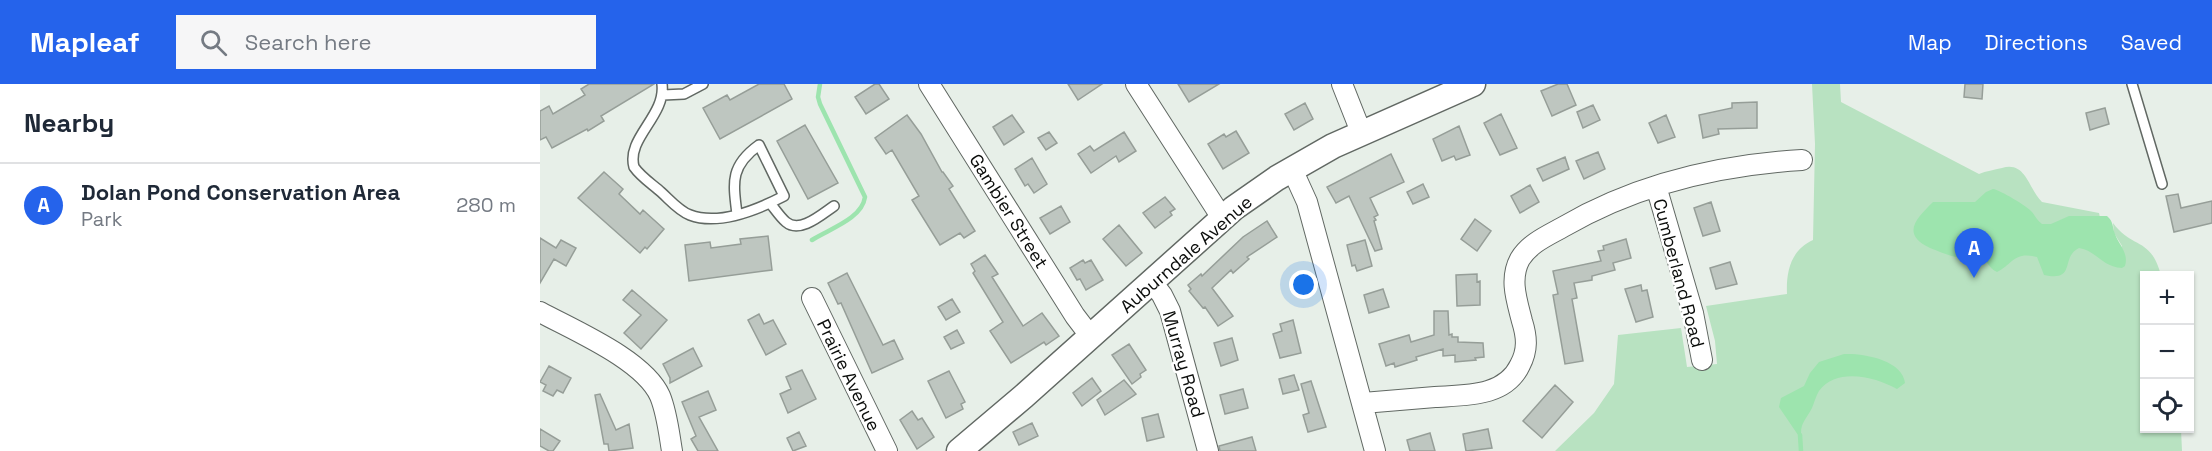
<!DOCTYPE html>
<meta charset="utf-8">
<style>
body{margin:0;font-family:"Space Grotesk",sans-serif;background:#f6f6f7;color:#1f2937}
.controls{position:absolute;right:18px;bottom:18px;display:grid;overflow:hidden;border-radius:0px;box-shadow:0 2px 4px #0004}
.controls button{width:54px;height:54px;display:grid;place-items:center;padding:0;border:0;border-bottom:2px solid #e0e1e3;background:#fff;color:#1f2937;font:30px sans-serif}
.you{position:absolute;left:764px;top:201px;width:21px;height:21px;margin:-15px;border:4px solid #fff;border-radius:50%;background:#1a73e8;box-shadow:0 0 0 9px #1a73e833}
.badge{display:grid;place-items:center;width:39px;height:39px;border-radius:50%;background:#2563eb;color:#fff;font-size:20px;font-weight:700}
.pin{position:absolute;translate:-50% -50px;filter:drop-shadow(0 2px 3px #0008)}
.pin::after{content:'';position:absolute;top:32px;width:21px;height:18px;background:inherit;clip-path:polygon(0 0,100% 0,50% 100%)}
.list{margin:0;padding:0;list-style:none}
h2{display:flex;justify-content:space-between;align-items:center;height:78px;margin:0;padding:0 24px;font-size:26px}
h2 small{font-size:20px;font-weight:400;color:#747a83}
.list li{display:grid;grid-template-columns:39px 1fr auto;gap:18px;align-items:center;box-sizing:border-box;height:84px;padding:0 24px;border-top:2px solid #e0e1e3}
.list b{display:block;font-size:22px;white-space:nowrap}
.list p{margin:0;font-size:20px;white-space:nowrap;color:#747a83}
.list em{font-size:20px;font-style:normal;color:#747a83}
.icon{flex:none;width:33px;height:33px;fill:none;stroke:currentColor;stroke-width:2;stroke-linecap:round;stroke-linejoin:round}
.map{position:relative;flex:none;width:1672px;height:367px;overflow:hidden}
header{display:flex;align-items:center;gap:36px;box-sizing:border-box;height:84px;padding:0 30px;background:#2563eb;color:#fff}
header strong{font-size:28px}
nav{display:flex;gap:33px;margin-inline-start:auto;font-size:21px}
.search{width:420px;height:54px;background:#f6f6f7;display:flex;align-items:center;gap:15px;box-sizing:border-box;padding:0 21px;border-radius:0px;color:#747a83;font-size:22px}
main{display:flex}
aside{flex:1;background:#fff}
.map>svg:first-child{display:block}
.green{fill:#b8e2c1}
.water{fill:#9de4ae}
.lines{fill:none;stroke-linecap:round;stroke-linejoin:round}
.stream{stroke:#9de4ae;stroke-width:4.5}
.building{fill:#bec6c0;stroke:#969e98;stroke-width:1.5}
.service-casing{stroke:#616863;stroke-width:12}
.minor-casing{stroke:#616863;stroke-width:22}
.tertiary-casing{stroke:#616863;stroke-width:27}
.service{stroke:#fff;stroke-width:9}
.minor{stroke:#fff;stroke-width:20}
.tertiary{stroke:#fff;stroke-width:24}
.labels{text-anchor:middle;dominant-baseline:central;stroke-width:5;stroke-linejoin:round;paint-order:stroke}
.street-label{font-size:18px;fill:#0a0c0a;stroke:#fff}
</style>
<header>
<strong>Mapleaf</strong>
<div class="search"><svg class="icon" aria-label="search" viewBox="0 0 24 24"><circle cx="10" cy="10" r="6"/><path d="M15 15l6 6"/></svg>Search here</div>
<nav><a>Map</a><a>Directions</a><a>Saved</a></nav>
</header>
<main>
<aside>
<h2>Nearby<small></small></h2>
<ul class="list">
<li><span class="badge">A</span><div><b>Dolan Pond Conservation Area</b><p>Park</p></div><em>280 m</em></li>
</ul>
</aside>
<div class="map">
<svg width="1672" height="367" viewBox="0 0 1672 367">
<rect width="100%" height="100%" fill="#e7efe8"/>
<path class="green" d="M1272,0H1300L1301,18L1439,90C1446,87 1454,86 1462,84C1486,77 1488,104 1502,118L1559,129L1570,181L1582,162L1574,149L1573,139C1593,166 1610,152 1621,191L1604,192V344L1641,345L1642,367H1015L1054,329L1074,300L1078,251L1141,244L1147,283L1177,280L1175,257L1166,222L1247,210C1246,187 1251,166 1273,156L1275,60Z"/>
<path class="water" d="M1453,105C1460,106 1487,122 1492,128C1496,133 1497,136 1502,140H1511L1529,132H1567C1574,138 1572,143 1575,150C1579,161 1589,169 1585,182L1582,184C1562,183 1557,167 1539,164C1520,173 1537,198 1504,191L1497,173C1474,167 1473,180 1457,188C1449,185 1448,176 1440,174C1432,173 1424,174 1416,173C1407,171 1398,167 1390,164C1360,150 1377,134 1393,118H1435L1446,108Z
M1304,270C1323,269 1363,276 1365,299L1357,305C1335,293 1297,283 1279,307C1276,312 1274,319 1272,324C1267,334 1261,338 1261,349L1258,351L1239,323L1241,314L1264,302L1270,289L1279,278Z"/>
<g class="lines">
<path class="stream" d="M272,156C289,145 322,135 325,113L280,20L278,13L280,0
M1260,351L1261,367"/>
</g>
<path class="building" d="M49,0H114L61,32L64,37L48,47L47,45L12,64L6,53L0,56V27L9,22L13,30L45,11L41,5Z
M219,0H244L252,15L180,55L163,24L187,11L190,16Z
M335,0H339L349,15L326,30L315,13Z
M528,0H562L538,16Z
M638,0H679L649,18Z
M1018,0H1027L1036,21L1012,32L1001,7Z
M1425,0H1443L1442,15L1424,13Z
M1217,18V44L1178,45L1179,50L1163,54L1159,31L1192,24V19Z
M765,19L773,35L754,46L745,30Z
M1053,21L1060,36L1043,44L1037,28Z
M1565,24L1569,40L1550,46L1546,29Z
M961,30L977,64L960,71L944,39Z
M367,31L381,50L402,88H403L413,102L409,105L435,147L424,154L420,149L400,161L372,116L379,112L352,66L346,70L335,54Z
M472,31L484,48L464,61L453,43Z
M1126,31L1135,53L1118,59L1109,39Z
M265,41L298,99L268,115L237,57Z
M919,42L930,71L916,76L914,72L902,77L893,55Z
M696,47L709,69L683,85L668,60L684,50L686,53Z
M509,48L517,59L506,66L498,54Z
M584,48L596,67L579,78L576,72L551,89L538,70L550,62L554,67Z
M1058,68L1065,85L1044,95L1036,77Z
M851,70L864,98L830,114L838,131L834,133L836,136L834,137L842,165L835,167L809,112L796,119L787,103Z
M1025,73L1029,85L1003,97L997,85Z
M492,74L507,100L494,109L488,100L485,102L475,85Z
M64,88L83,105L79,110L100,130L103,126L124,145L107,165L105,163L100,169L38,114Z
M883,100L889,113L873,120L867,108Z
M990,101L999,118L980,129L971,112Z
M1638,110L1641,124L1672,117V139L1634,148L1626,112Z
M625,113L635,125L630,128L632,131L615,144L603,129Z
M1171,118L1180,147L1163,152L1154,124Z
M521,122L530,138L510,150L500,134Z
M935,135L951,147L937,167L921,155Z
M727,137L737,153L707,173L709,175L693,189L691,186L672,204L693,232L678,242L665,223L663,224L649,207L651,205L648,201L661,190L662,192L703,153Z
M579,141L602,169L586,182L563,155Z
M228,152L232,186L149,197L145,161L170,158L171,164L201,160L200,155Z
M0,154L16,164L21,156L36,164L26,182L14,175L0,199Z
M1086,155L1091,174L1073,179L1075,186L1052,192V196L1034,199L1037,214L1032,215L1043,277L1025,280L1013,211L1018,210L1013,187L1061,177L1058,167L1064,166L1063,162Z
M825,156L832,182L817,187L815,181L812,182L807,161Z
M445,171L458,190L452,193L483,242L502,229L519,252L506,261L504,258L471,279L450,247L463,238L433,189L435,187L431,180Z
M543,176L545,179L551,176L563,196L546,206L540,195L537,196L530,184Z
M1190,178L1197,200L1176,205L1170,184Z
M307,189L343,261L354,256L363,275L332,289L301,219L298,220L288,199Z
M937,190V198L940,197V221L917,222L916,191Z
M1101,201L1102,207L1107,206L1113,233L1096,238L1085,205Z
M843,205L849,223L829,229L824,211Z
M92,206L127,236L101,265L84,249L101,231L83,216Z
M412,215L420,228L406,236L398,223Z
M894,227H908L909,251L912,250V253H918V258L943,259L944,273L935,274L936,276L915,278V271L903,272V265L876,273L877,276L855,283L854,279L846,282L839,260L869,251L871,258L894,251Z
M219,230L224,240L233,236L246,260L226,271L208,236Z
M753,236L761,269L740,274L733,250L742,247L740,240Z
M417,246L424,259L411,265L404,253Z
M692,254L698,276L681,282L674,259Z
M589,260L606,286L600,290L601,293L592,300L572,271Z
M153,264L162,282L130,299V294L123,280Z
M9,282L31,294L23,309L17,306L13,312L3,307L6,301L0,298Z
M262,286L276,315L248,329L240,310L251,305L246,293Z
M409,287L425,318L421,320L423,325L406,334L388,297Z
M754,291L759,306L743,310L739,295Z
M552,294L561,307L542,322L533,309Z
M584,296L596,310L565,331L557,316Z
M771,297L786,343L768,348L763,331L769,329L761,300Z
M1015,301L1033,318L1002,354L983,337Z
M703,305L708,324L685,330L680,311Z
M168,307L176,326L159,333L178,367H158L151,355L156,352L142,318Z
M60,310L76,346L89,340L93,364L69,367L68,360H64L55,311Z
M372,327L378,336L382,334L394,353L377,365L360,336Z
M618,330L624,353L607,357L602,334Z
M492,339L498,352L479,361L473,348Z
M0,345L20,357L13,367H9L0,362Z
M948,345L952,364L926,367L923,350Z
M259,348L266,362L253,367L247,354Z
M890,349L895,367H870L867,356Z
M712,353L716,367H680L679,362Z"/>
<g class="lines">
<defs>
<path id="service" d="M122,0C126,32 86,54 94,83C101,93 112,100 121,108C130,116 139,127 150,131C179,142 219,125 244,112L219,61C190,82 193,98 197,130
M1592,0L1622,100
M123,11L144,10L163,0
M230,119C235,125 240,133 246,138C260,150 282,130 294,122"/>
<path id="minor" d="M389,0L535,232L551,253
M596,0L682,134
M802,0L821,48
M752,85L767,118L835,367
M1116,102L1153,229L1162,276
M612,198L622,211L630,227L668,367
M272,214L347,367
M0,228C35,247 104,276 120,312C127,329 129,349 132,367
M823,319C847,317 871,315 895,313C926,311 965,313 980,281C988,266 987,253 982,237C977,217 969,195 980,175C990,159 1007,152 1023,143C1097,100 1178,81 1262,76"/>
<path id="tertiary" d="M419,367L484,312L694,124L737,94L793,62L933,0"/>
</defs>
<use href="#service" class="service-casing"/>
<use href="#minor" class="minor-casing"/>
<use href="#tertiary" class="tertiary-casing"/>
<use href="#service" class="service"/>
<use href="#minor" class="minor"/>
<use href="#tertiary" class="tertiary"/>
</g>
<g class="labels">
<g class="street-label">
<text transform="translate(469 127) rotate(58)">Gambier Street</text>
<text transform="translate(646 170) rotate(-41)">Auburndale Avenue</text>
<text transform="translate(1139 189) rotate(75)">Cumberland Road</text>
<text transform="translate(644 280) rotate(74)">Murray Road</text>
<text transform="translate(309 291) rotate(64)">Prairie Avenue</text>
</g>
</g>
</svg>
<div class="controls">
<button>+</button>
<button>−</button>
<button><svg class="icon" aria-label="locate" viewBox="0 0 24 24"><circle cx="12" cy="12" r="6"/><path d="M12 2v4M12 18v4M2 12h4M18 12h4"/></svg></button>
</div>
<div class="you"></div>
<div class="pin badge" style="left:1434px;top:194px">A</div>
</div>
</main>
